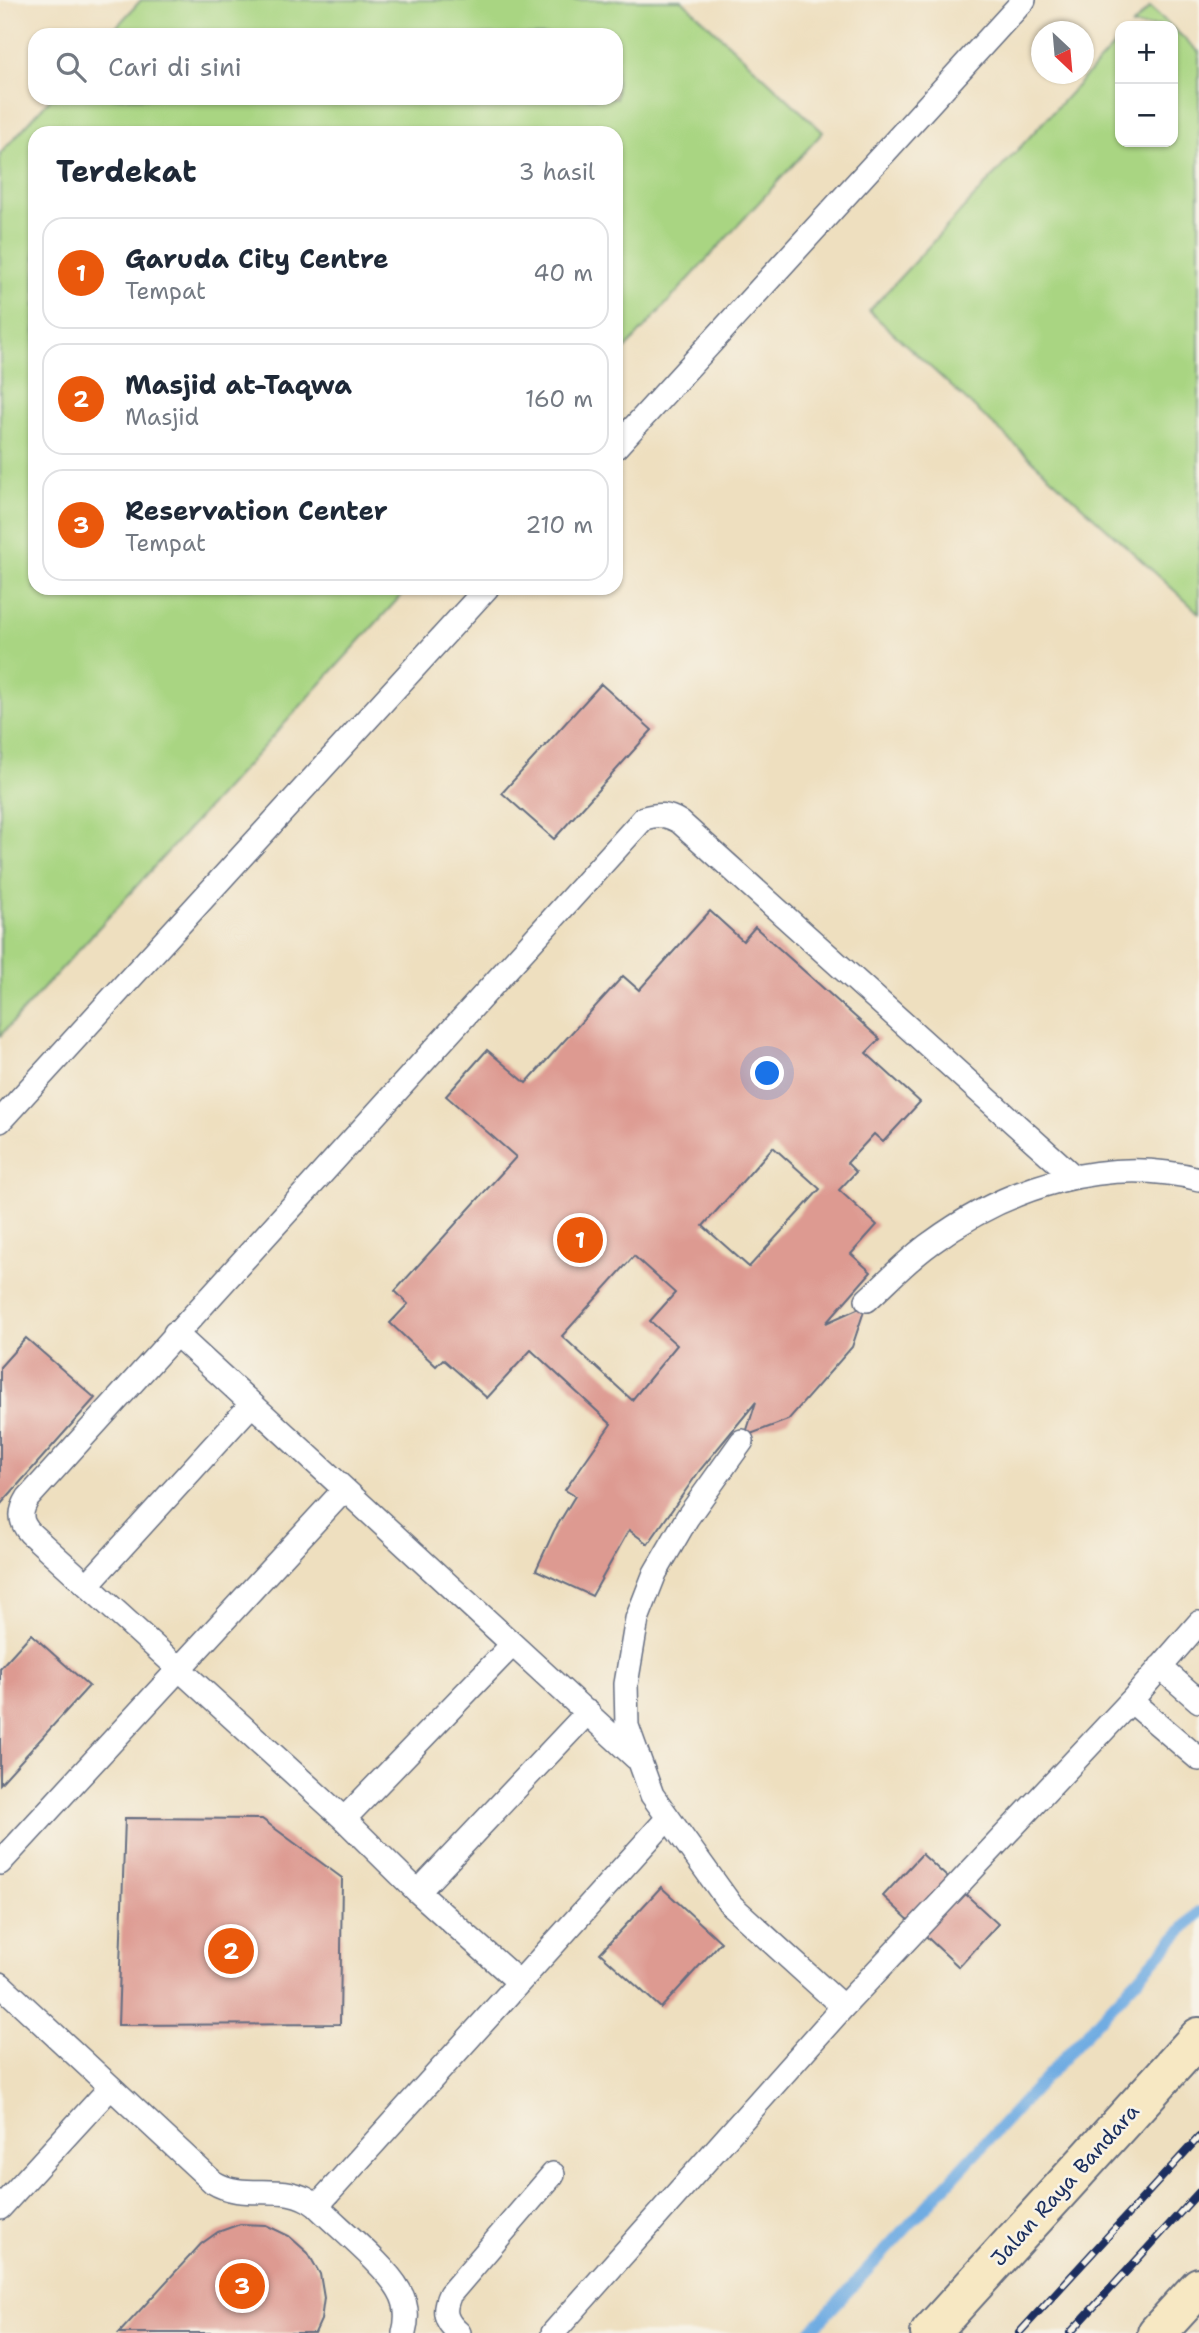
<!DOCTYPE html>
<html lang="id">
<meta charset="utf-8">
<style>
body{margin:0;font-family:"Shantell Sans",sans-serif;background:#f6f6f7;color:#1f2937}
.controls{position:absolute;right:21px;top:21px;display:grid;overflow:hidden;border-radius:14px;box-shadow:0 2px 5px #0004}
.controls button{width:63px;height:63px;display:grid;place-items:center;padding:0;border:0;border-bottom:2px solid #e0e1e3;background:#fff;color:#1f2937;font:35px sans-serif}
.compass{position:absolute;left:1031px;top:21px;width:63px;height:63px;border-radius:50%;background:#fff;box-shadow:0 2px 5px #0004;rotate:154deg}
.you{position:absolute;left:768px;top:1074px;width:24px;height:24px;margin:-18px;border:5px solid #fff;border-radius:50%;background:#1a73e8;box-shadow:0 0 0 10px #1a73e833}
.badge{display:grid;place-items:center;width:46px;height:46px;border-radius:50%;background:#ea580c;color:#fff;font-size:23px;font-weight:700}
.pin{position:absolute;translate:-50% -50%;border:4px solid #fff;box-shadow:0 2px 7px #0006}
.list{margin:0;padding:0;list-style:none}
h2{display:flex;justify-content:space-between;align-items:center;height:91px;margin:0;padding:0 28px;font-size:30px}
h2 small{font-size:23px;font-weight:400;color:#747a83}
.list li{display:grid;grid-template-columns:46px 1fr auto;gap:21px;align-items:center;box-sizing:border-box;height:112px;margin:0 14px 14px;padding:0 14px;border:2px solid #e0e1e3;border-radius:21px}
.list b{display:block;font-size:26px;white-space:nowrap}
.list p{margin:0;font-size:23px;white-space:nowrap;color:#747a83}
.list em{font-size:23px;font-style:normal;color:#747a83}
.icon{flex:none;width:38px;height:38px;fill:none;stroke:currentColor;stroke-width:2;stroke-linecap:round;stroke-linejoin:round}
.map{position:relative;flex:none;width:1199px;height:2333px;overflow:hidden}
.search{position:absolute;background:#fff;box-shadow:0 2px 5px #0004;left:28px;top:28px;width:595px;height:77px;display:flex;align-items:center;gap:18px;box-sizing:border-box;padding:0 24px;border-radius:21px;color:#747a83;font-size:26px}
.panel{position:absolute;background:#fff;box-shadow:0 2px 5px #0004;left:28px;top:126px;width:595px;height:469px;border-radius:21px}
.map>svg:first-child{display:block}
.grass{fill:#a9d582;stroke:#628270;stroke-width:2}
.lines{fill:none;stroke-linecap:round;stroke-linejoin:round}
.stream{stroke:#70ace2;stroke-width:12}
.building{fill:#dd9a91;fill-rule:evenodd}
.lane-casing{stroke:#656d80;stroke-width:26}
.secondary-casing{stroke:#656d80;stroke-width:42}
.lane{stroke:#fff;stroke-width:23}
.secondary{stroke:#f7e8c3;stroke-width:38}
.rail-casing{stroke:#1b2f5e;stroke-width:8}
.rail{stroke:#f7f3e8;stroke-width:5;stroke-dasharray:16;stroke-linecap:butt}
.labels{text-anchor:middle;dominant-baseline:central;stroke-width:5;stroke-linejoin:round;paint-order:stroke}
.street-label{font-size:21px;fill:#1b2f5e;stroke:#f7f3e8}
</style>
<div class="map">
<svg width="1199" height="2333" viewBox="0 0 1199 2333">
<rect width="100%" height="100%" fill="#f7f3e8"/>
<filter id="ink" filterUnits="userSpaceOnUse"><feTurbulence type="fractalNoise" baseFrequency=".0143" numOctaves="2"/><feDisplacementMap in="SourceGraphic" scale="14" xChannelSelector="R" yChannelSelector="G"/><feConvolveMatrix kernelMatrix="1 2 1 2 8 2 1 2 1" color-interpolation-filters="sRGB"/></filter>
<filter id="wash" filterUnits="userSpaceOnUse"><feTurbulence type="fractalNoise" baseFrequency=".00686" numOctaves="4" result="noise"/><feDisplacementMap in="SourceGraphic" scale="28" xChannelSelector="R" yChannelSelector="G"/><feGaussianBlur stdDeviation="1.57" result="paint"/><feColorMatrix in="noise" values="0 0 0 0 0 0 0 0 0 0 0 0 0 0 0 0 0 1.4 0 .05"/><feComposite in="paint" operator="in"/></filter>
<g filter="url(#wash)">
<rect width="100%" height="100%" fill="#eedfbf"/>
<path class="grass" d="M141,0H682L823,132L616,359V133H35V588H408L0,1036V154L51,98H616V35H109Z
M1150,7L1171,26H1132Z
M1173,28L1199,52V613L869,311L1120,39V142H1173Z"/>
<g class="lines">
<path class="stream" d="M809,2333L1199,1912"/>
</g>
<g id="blocks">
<path class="building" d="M601,684L652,730L554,839L502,793Z
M710,911L743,941L755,927L880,1039L866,1053L920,1102L883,1142L874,1134L847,1163L856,1172L839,1190L877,1225L851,1254L871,1272L826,1323L866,1305L852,1347L788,1420L745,1436L756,1402L700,1470L648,1544L629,1530L592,1596L536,1570L554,1531L575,1496L565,1490L611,1424L531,1350L487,1398L443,1359L436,1366L390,1323L408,1304L395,1291L516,1157L446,1096L487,1050L526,1083L623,976L639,990ZM773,1147L820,1189L749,1267L703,1226ZM634,1256L675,1293L650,1321L677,1345L632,1400L562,1336Z
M26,1338L95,1398L0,1505V1367Z
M31,1634L89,1686L0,1784V1668Z
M125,1818L262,1819L342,1878L340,2024L118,2025Z
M922,1854L998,1924L959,1967L883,1896Z
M661,1887L721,1942L661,2008L600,1953Z
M240,2224L266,2225L289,2236L308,2253L320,2274L324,2298L321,2320L315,2333H119L201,2244L218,2232Z"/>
</g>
</g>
<g filter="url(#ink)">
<use href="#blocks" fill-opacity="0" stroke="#656d80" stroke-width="2"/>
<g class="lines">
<defs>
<path id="lane" d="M616,447L1024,0
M0,1121L487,588
M867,1300C888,1281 908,1259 931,1243C1007,1187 1105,1155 1199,1179
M175,1333L636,1758
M742,1441L687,1518L655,1573L637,1619L626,1684L627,1726L652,1795L731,1905L843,2007
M88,1584L252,1404
M1160,1667L1199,1701
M1131,1701L1199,1759
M344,1819L512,1645
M0,1863L344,1490
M418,1892L588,1712
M519,1982L418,1892L344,1819L30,1533C19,1521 20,1511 28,1498L644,818C658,814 667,814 680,822L1073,1176
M0,1984L213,2182C247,2203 284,2179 317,2206C339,2228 385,2265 399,2290C407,2303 408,2318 404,2333
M317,2206L668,1818
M0,2208L110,2088
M459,2333C445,2321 442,2311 450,2294L553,2174
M553,2333L843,2007L1131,1701L1199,1623"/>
<path id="secondary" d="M930,2333L1199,2037
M1157,2333L1199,2287"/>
</defs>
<use href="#lane" class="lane-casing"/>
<use href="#secondary" class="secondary-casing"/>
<use href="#lane" class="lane"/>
<use href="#secondary" class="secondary"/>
<defs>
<path id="rail" d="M1019,2333L1199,2137
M1070,2333L1199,2192"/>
</defs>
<use href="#rail" class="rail-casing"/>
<use href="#rail" class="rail"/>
</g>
</g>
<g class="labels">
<g class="street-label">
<text transform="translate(1065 2185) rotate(-48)">Jalan Raya Bandara</text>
</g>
</g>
</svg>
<div class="controls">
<button>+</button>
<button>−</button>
</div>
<svg class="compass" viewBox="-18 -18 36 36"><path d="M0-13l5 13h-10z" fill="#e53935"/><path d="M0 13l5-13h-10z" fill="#747a83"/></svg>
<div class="you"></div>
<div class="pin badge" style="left:580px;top:1240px">1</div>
<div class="pin badge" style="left:231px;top:1951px">2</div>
<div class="pin badge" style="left:242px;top:2286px">3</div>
<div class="search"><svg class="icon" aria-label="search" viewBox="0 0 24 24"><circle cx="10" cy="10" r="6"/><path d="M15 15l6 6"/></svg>Cari di sini</div>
<section class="panel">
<h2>Terdekat<small>3 hasil</small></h2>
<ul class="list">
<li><span class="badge">1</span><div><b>Garuda City Centre</b><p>Tempat</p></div><em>40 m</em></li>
<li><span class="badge">2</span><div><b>Masjid at-Taqwa</b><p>Masjid</p></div><em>160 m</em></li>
<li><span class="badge">3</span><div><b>Reservation Center</b><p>Tempat</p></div><em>210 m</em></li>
</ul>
</section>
</div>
